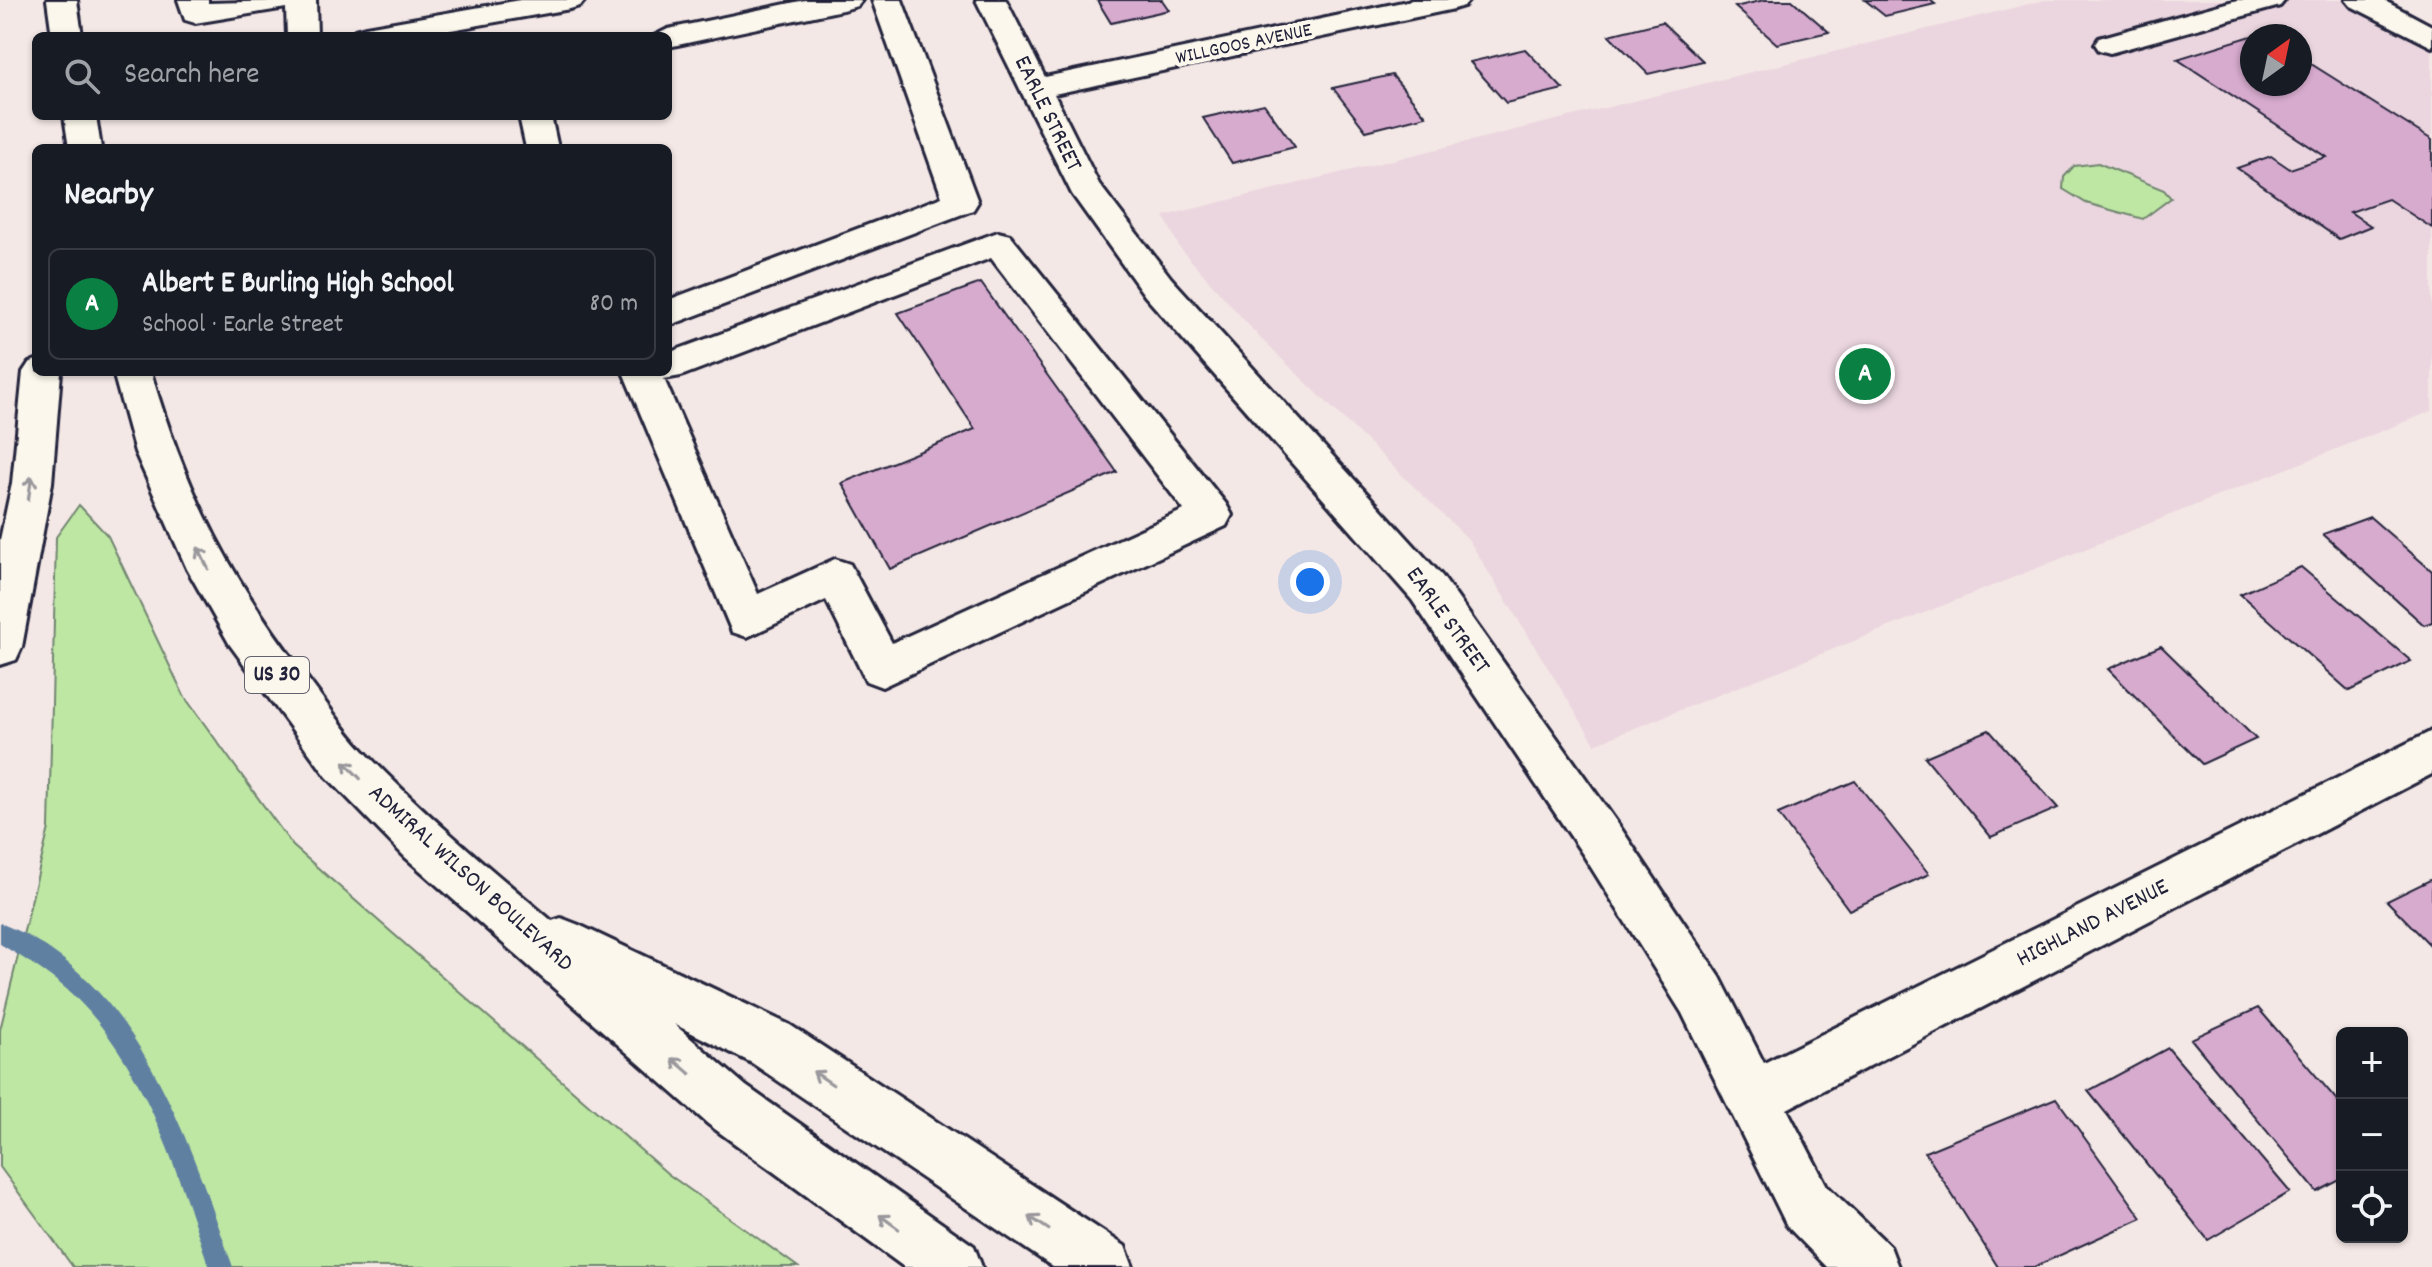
<!DOCTYPE html>
<meta charset="utf-8">
<style>
body{margin:0;font-family:Dekko,sans-serif;background:#20242c;color:#f1f3f6}
.controls{position:absolute;right:24px;bottom:24px;display:grid;overflow:hidden;border-radius:12px;box-shadow:0 2px 6px #0004}
.controls button{width:72px;height:72px;display:grid;place-items:center;padding:0;border:0;border-bottom:2px solid #363941;background:#171b24;color:#f1f3f6;font:40px sans-serif}
.compass{position:absolute;left:2240px;top:24px;width:72px;height:72px;border-radius:50%;background:#171b24;box-shadow:0 2px 6px #0004;rotate:33deg}
.you{position:absolute;left:1310px;top:582px;width:28px;height:28px;margin:-20px;border:6px solid #fff;border-radius:50%;background:#1a73e8;box-shadow:0 0 0 12px #1a73e833}
.badge{display:grid;place-items:center;width:52px;height:52px;border-radius:50%;background:#0b8043;color:#fff;font-size:26px;font-weight:700}
.pin{position:absolute;translate:-50% -50%;border:4px solid #fff;box-shadow:0 2px 8px #0006}
.list{margin:0;padding:0;list-style:none}
h2{display:flex;justify-content:space-between;align-items:center;height:104px;margin:0;padding:0 32px;font-size:34px}
h2 small{font-size:26px;font-weight:400;color:#9ea1a6}
.list li{display:grid;grid-template-columns:52px 1fr auto;gap:24px;align-items:center;box-sizing:border-box;height:112px;margin:0 16px 16px;padding:0 16px;border:2px solid #363941;border-radius:12px}
.list b{display:block;font-size:30px;white-space:nowrap}
.list p{margin:0;font-size:26px;white-space:nowrap;color:#9ea1a6}
.list em{font-size:26px;font-style:normal;color:#9ea1a6}
.icon{flex:none;width:44px;height:44px;fill:none;stroke:currentColor;stroke-width:2;stroke-linecap:round;stroke-linejoin:round}
.map{position:relative;flex:none;width:2432px;height:1267px;overflow:hidden}
.search{position:absolute;background:#171b24;box-shadow:0 2px 6px #0004;left:32px;top:32px;width:640px;height:88px;display:flex;align-items:center;gap:20px;box-sizing:border-box;padding:0 28px;border-radius:12px;color:#9ea1a6;font-size:30px}
.panel{position:absolute;background:#171b24;box-shadow:0 2px 6px #0004;left:32px;top:144px;width:640px;height:232px;border-radius:12px}
.map>svg:first-child{display:block}
.built{fill:#ebd6df;fill-rule:evenodd}
.green{fill:#bee7a3;stroke:#70846f;stroke-width:2}
.lines{fill:none;stroke-linecap:round;stroke-linejoin:round}
.stream{fill:#6080a2;fill-rule:evenodd}
.building{fill:#d7abce;stroke:#22223b;stroke-width:2}
.minor-casing{stroke:#22223b;stroke-width:6}
.highway-casing{stroke:#22223b;stroke-width:6}
.minor{fill:#fbf7ec;fill-rule:evenodd}
.highway{fill:#fbf7ec;fill-rule:evenodd}
.oneway{stroke:#99979c}
.labels{text-anchor:middle;dominant-baseline:central;stroke-width:8;stroke-linejoin:round;paint-order:stroke}
.far-street-label{font-size:20px;fill:#22223b;stroke:#fbf7ec}
.shield{fill:#fbf7ec;stroke:#636270;stroke-width:2}
.shield-label{font-size:22px;font-weight:bold;fill:#22223b}
.street-label{font-size:24px;fill:#22223b;stroke:#fbf7ec}
</style>
<div class="map">
<svg width="2432" height="1267" viewBox="0 0 2432 1267">
<rect width="100%" height="100%" fill="#f4e8e6"/>
<filter id="ink" filterUnits="userSpaceOnUse"><feTurbulence type="fractalNoise" baseFrequency=".0125" numOctaves="2"/><feDisplacementMap in="SourceGraphic" scale="16" xChannelSelector="R" yChannelSelector="G"/><feConvolveMatrix kernelMatrix="1 2 1 2 8 2 1 2 1" color-interpolation-filters="sRGB"/></filter>
<g filter="url(#ink)">
<path class="built" d="M2045,0H2348L2432,47V411L1595,744L1468,539L1260,338L1179,247L1164,216ZM2252,36H2300V84H2252Z"/>
<path class="green" d="M2098,163L2164,190L2171,198L2143,219L2086,203L2063,189L2064,177L2074,166Z
M79,505L108,536L184,696L293,846L668,1174L798,1267H73L0,1167V1030L49,828L56,537Z"/>
<g class="lines">
<path class="stream" d="M0,923C138,977 188,1139 233,1267H209C178,1175 147,1068 76,998C54,976 26,960 0,944Z"/>
</g>
<path class="building" d="M1097,0H1162L1169,10L1111,23Z
M1764,0H1792L1829,32L1777,44L1735,7Z
M1865,0H1930L1935,4L1885,16Z
M1662,22L1703,61L1648,74L1609,35Z
M2261,33L2266,36H2252V84H2300V57L2432,140V228L2388,199L2350,212L2371,226L2339,239L2237,168L2271,156L2290,169L2326,157L2177,59Z
M1525,49L1563,89L1506,103L1470,62Z
M1392,75L1426,116L1366,131L1333,88Z
M1264,104L1295,147L1232,163L1203,118Z
M981,283L1117,472L890,569L842,483L975,429L898,313Z
M2370,517L2432,571V622L2424,625L2323,534Z
M2301,567L2411,661L2349,691L2240,594Z
M2161,646L2256,739L2202,764L2108,669Z
M1989,730L2058,808L1991,837L1925,757Z
M1855,781L1929,874L1849,910L1778,814Z
M2432,879V947L2387,901Z
M2258,1008L2342,1106V1179L2317,1192L2191,1039Z
M2168,1048L2290,1192L2208,1240L2088,1091Z
M2056,1098L2142,1218L2034,1267H1998L1925,1152Z"/>
<g class="lines">
<defs>
<path id="minor" d="M178,0H208V3L316,0L317,36H287L286,8L195,23L185,20Z
M520,0H585L580,6L570,9L417,36H351L355,30L366,27Z
M805,0H862L857,6L847,9L668,47V36H654L668,29Z
M872,0H902L978,202L973,210L668,326V300L942,197Z
M976,0H1006L1045,77L1412,0H1469L1464,6L1454,9L1054,94L1099,184L1171,278L1442,576L1618,824L1720,977L1764,1063L2432,731V774L1787,1109L1827,1186L1890,1246L1898,1267H1827L1787,1226L1682,1013L1584,856L1412,600L1145,296L1072,194Z
M2237,0H2285L2280,6L2110,53L2099,50L2095,44L2099,38Z
M2346,0H2383L2432,26V47L2351,6Z
M519,116H551L558,148H526Z
M998,232L1010,235L1226,504L1232,515L1226,526L882,687L866,681L826,600L747,637L732,632L623,372H668V353ZM991,258L1184,510L892,643L850,564L835,559L758,594L664,379L681,376Z"/>
<path id="highway" d="M47,0H77L82,36H52Z
M64,116H96L101,148H69Z
M36,360V372H61L52,483L22,647L16,660L0,665V540L12,483L23,372L29,363Z
M113,372H151C188,497 231,580 311,683C328,705 344,730 363,750C422,812 487,866 552,921L561,918L579,925L790,1025L1125,1246L1133,1267H1053L752,1063L674,1024L746,1086L974,1246L982,1267H904L708,1124L405,857L327,777L230,645L187,569L135,452Z"/>
</defs>
<use href="#minor" class="minor-casing"/>
<use href="#highway" class="highway-casing"/>
<use href="#minor" class="minor"/>
<use href="#highway" class="highway"/>
</g>
<defs><path id="oneway-shaft" d="M-6 0H5M1.5-3L5.5 0L1.5 3" fill="none" stroke-width="1.6" stroke-linecap="round" stroke-linejoin="round" transform="scale(2)"/></defs>
<g class="oneway">
<use href="#oneway-shaft" transform="translate(30 488) rotate(-82)"/>
<use href="#oneway-shaft" transform="translate(203 558) rotate(-116)"/>
<use href="#oneway-shaft" transform="translate(352 770) rotate(-134)"/>
<use href="#oneway-shaft" transform="translate(681 1066) rotate(-139)"/>
<use href="#oneway-shaft" transform="translate(823 1078) rotate(-146)"/>
<use href="#oneway-shaft" transform="translate(889 1222) rotate(-144)"/>
<use href="#oneway-shaft" transform="translate(1039 1223) rotate(-146)"/>
</g>
</g>
<g class="labels">
<g class="far-street-label">
<text transform="translate(1244 45) rotate(-12)">WILLGOOS AVENUE</text>
</g>
<rect class="shield" x="245" y="657" width="64" height="36" rx="6"/>
<g class="shield-label">
<text x="277" y="675">US 30</text>
</g>
<g class="street-label">
<text transform="translate(1047 114) rotate(64)">EARLE STREET</text>
<text transform="translate(1447 621) rotate(54)">EARLE STREET</text>
<text transform="translate(470 879) rotate(42)">ADMIRAL WILSON BOULEVARD</text>
<text transform="translate(2093 924) rotate(-27)">HIGHLAND AVENUE</text>
</g>
</g>
</svg>
<div class="controls">
<button>+</button>
<button>−</button>
<button><svg class="icon" aria-label="locate" viewBox="0 0 24 24"><circle cx="12" cy="12" r="6"/><path d="M12 2v4M12 18v4M2 12h4M18 12h4"/></svg></button>
</div>
<svg class="compass" viewBox="-18 -18 36 36"><path d="M0-13l5 13h-10z" fill="#e53935"/><path d="M0 13l5-13h-10z" fill="#9ea1a6"/></svg>
<div class="you"></div>
<div class="pin badge" style="left:1865px;top:374px">A</div>
<div class="search"><svg class="icon" aria-label="search" viewBox="0 0 24 24"><circle cx="10" cy="10" r="6"/><path d="M15 15l6 6"/></svg>Search here</div>
<section class="panel">
<h2>Nearby<small></small></h2>
<ul class="list">
<li><span class="badge">A</span><div><b>Albert E Burling High School</b><p>School · Earle Street</p></div><em>80 m</em></li>
</ul>
</section>
</div>
